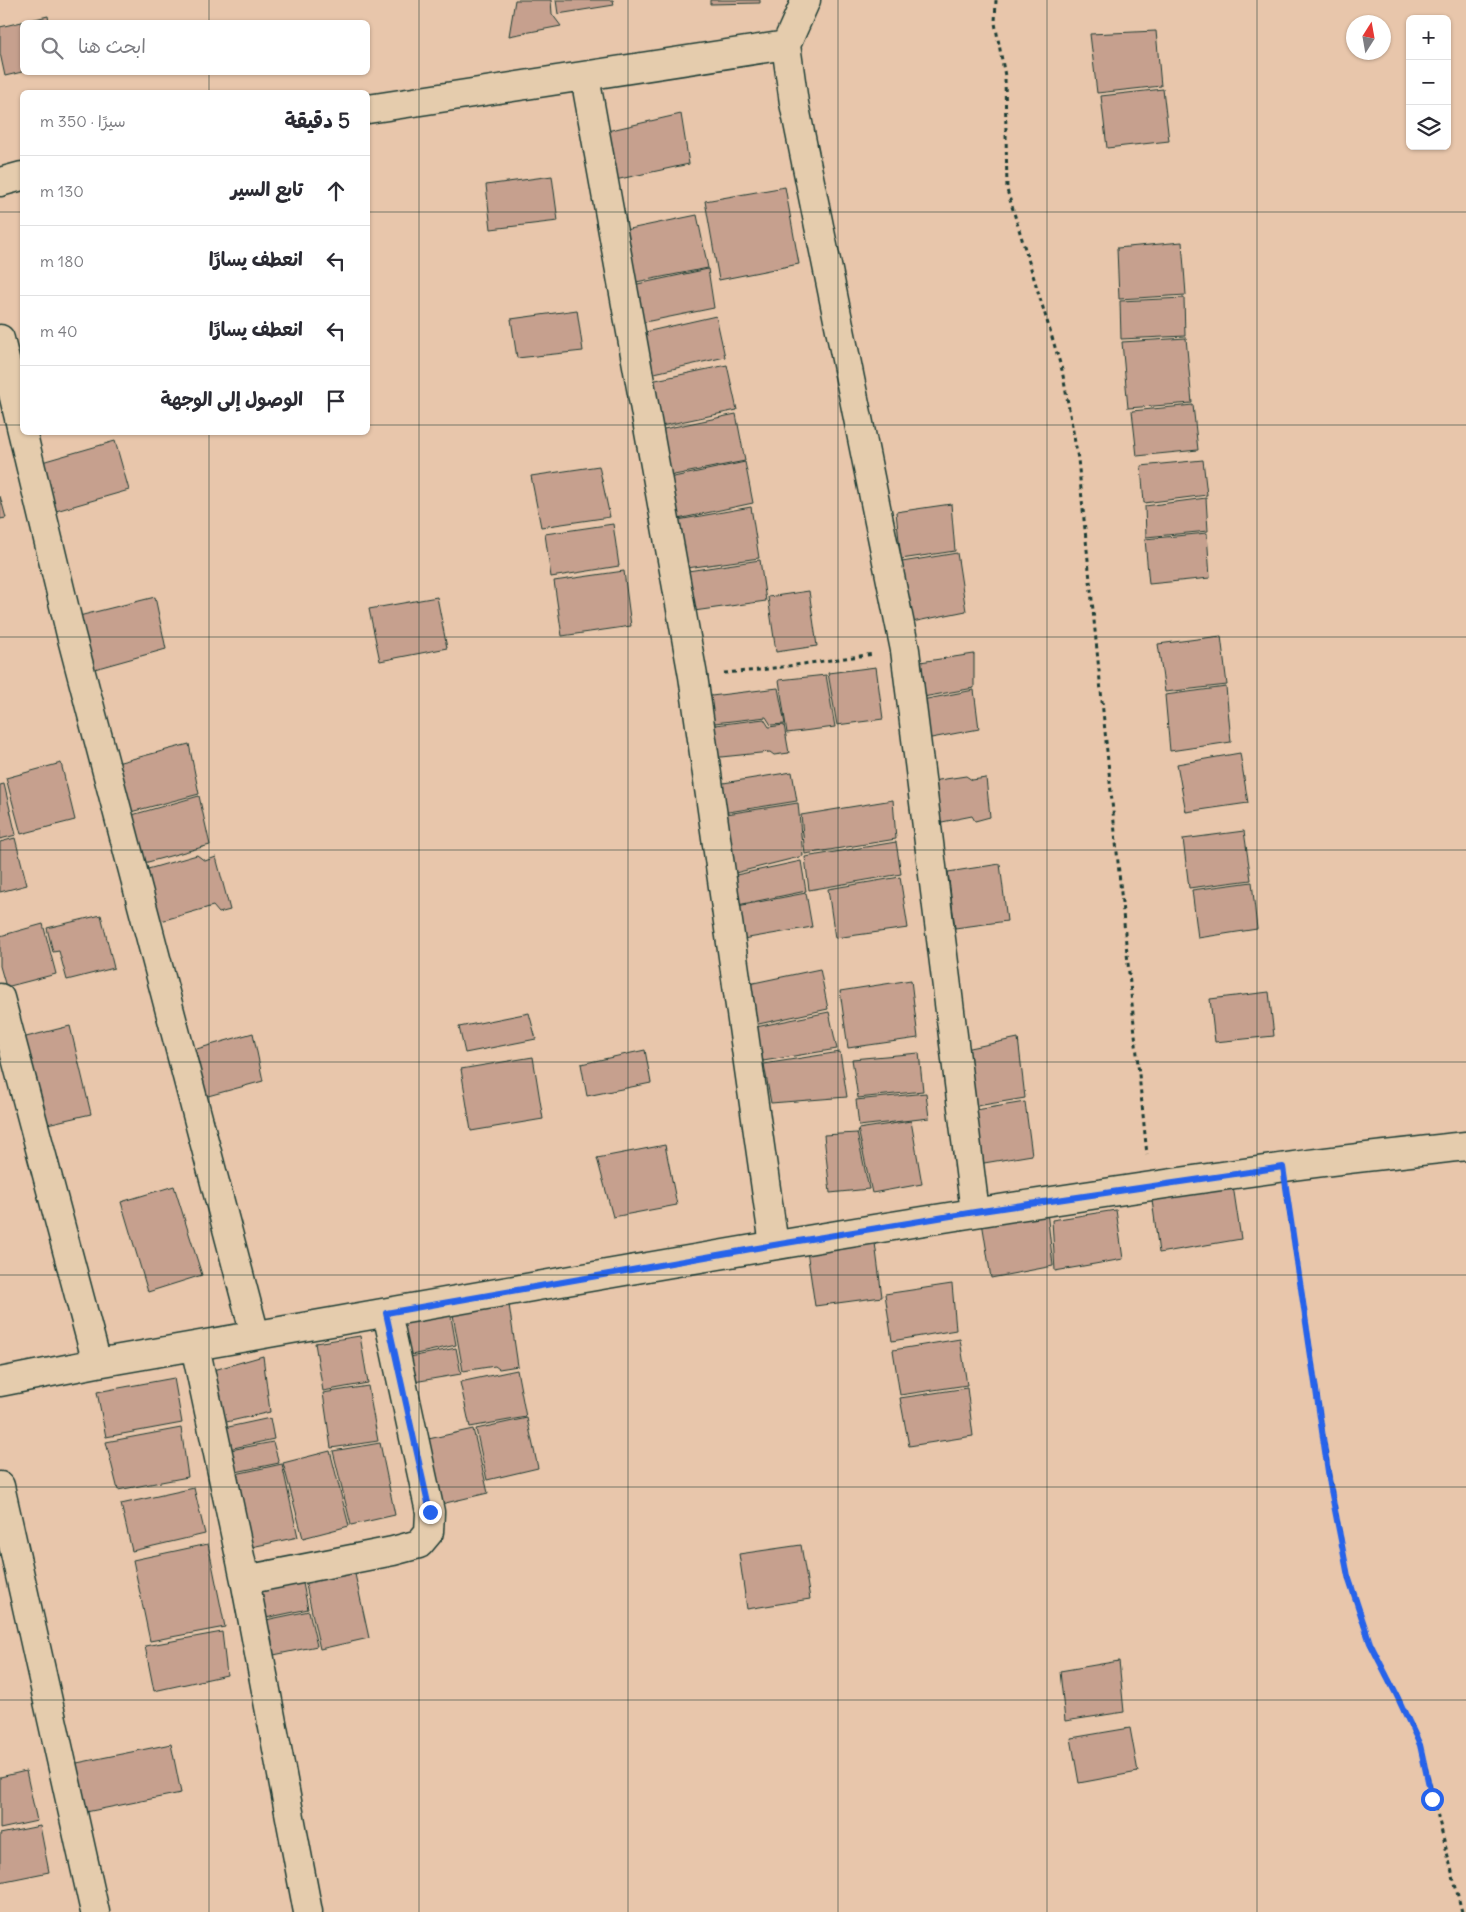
<!DOCTYPE html>
<html lang="ar">
<meta charset="utf-8">
<style>
body{margin:0;font-family:Delius,"Playpen Sans Arabic",sans-serif;background:#f7f7f7;color:#2b2b33;direction:rtl}
.controls{position:absolute;right:15px;top:15px;display:grid;overflow:hidden;border-radius:8px;box-shadow:0 1px 4px #0004}
.controls button{width:45px;height:45px;display:grid;place-items:center;padding:0;border:0;border-bottom:1px solid #e1e1e2;background:#fff;color:#2b2b33;font:25px sans-serif}
.compass{position:absolute;left:1346px;top:15px;width:45px;height:45px;border-radius:50%;background:#fff;box-shadow:0 1px 4px #0004;rotate:11deg}
.stop{position:absolute;width:15px;height:15px;margin:-11px;border:4px solid #2563eb;border-radius:50%;background:#fff}
.stop.end{background:#2563eb;border-color:#fff;box-shadow:0 1px 5px #0008}
.list{margin:0;padding:0;list-style:none}
h2{display:flex;justify-content:space-between;align-items:center;height:65px;margin:0;padding:0 20px;font-size:21px}
h2 small{font-size:16px;font-weight:400;color:#7c7c81}
.list li{display:grid;grid-template-columns:32px 1fr auto;gap:15px;align-items:center;box-sizing:border-box;height:70px;padding:0 20px;border-top:1px solid #e1e1e2}
.list b{display:block;font-size:19px;white-space:nowrap}
.list em{font-size:16px;font-style:normal;color:#7c7c81}
.icon{flex:none;width:28px;height:28px;fill:none;stroke:currentColor;stroke-width:2;stroke-linecap:round;stroke-linejoin:round}
.map{position:relative;flex:none;width:1466px;height:1912px;overflow:hidden;direction:ltr}
.search{position:absolute;background:#fff;box-shadow:0 1px 4px #0004;left:20px;top:20px;width:350px;height:55px;display:flex;align-items:center;gap:12px;box-sizing:border-box;padding:0 18px;border-radius:8px;color:#7c7c81;font-size:19px}
.panel{position:absolute;background:#fff;box-shadow:0 1px 4px #0004;left:20px;top:90px;width:350px;height:345px;border-radius:8px;direction:rtl}
.map>svg:first-child{display:block}
.building{fill:#c6a08e;stroke:#1f3d34}
.lines{fill:none;stroke-linecap:round;stroke-linejoin:round}
.minor-casing{stroke:#1f3d34;stroke-width:31}
.path{stroke:#1f3d34;stroke-width:3;stroke-dasharray:4 4;stroke-linecap:butt}
.minor{stroke:#e5ccad;stroke-width:28}
.route{stroke:#2563eb;stroke-width:6}
.grid{fill:none;stroke:#1f3d34;stroke-width:1;stroke-opacity:0.55}
</style>
<div class="map">
<svg width="1466" height="1912" viewBox="0 0 1466 1912">
<rect width="100%" height="100%" fill="#e8c6ab"/>
<filter id="ink" filterUnits="userSpaceOnUse"><feTurbulence type="fractalNoise" baseFrequency=".02" numOctaves="2"/><feDisplacementMap in="SourceGraphic" scale="10" xChannelSelector="R" yChannelSelector="G"/><feConvolveMatrix kernelMatrix="1 2 1 2 8 2 1 2 1" color-interpolation-filters="sRGB"/></filter>
<g filter="url(#ink)">
<path class="building" d="M515,0H551L552,14L561,26L509,36Z
M556,0H613L614,5L558,14Z
M710,0H760V3L710,4Z
M48,16L49,22H22V72L5,76L0,53V27Z
M1156,31L1161,86L1097,93L1090,34Z
M1163,89L1169,141L1107,148L1101,96Z
M681,114L689,164L615,180L607,131Z
M552,176L558,221L491,229L486,185Z
M785,187L799,264L719,280L705,201Z
M697,215L708,268L631,283L620,231Z
M1182,242L1186,295L1119,299L1117,248Z
M708,269L714,308L640,323L633,285Z
M1184,298L1185,336L1121,339L1120,301Z
M577,310L583,351L517,358L511,319Z
M716,316L725,357L650,374L641,333Z
M1186,338L1192,403L1128,408L1122,342Z
M727,365L737,410L661,426L651,381Z
M1193,405L1198,450L1137,456L1132,411Z
M736,414L745,461L669,476L659,430Z
M115,441L129,490L56,511L42,462Z
M1203,460L1207,495L1144,503L1141,466Z
M745,462L753,503L678,519L669,478Z
M599,466L610,517L541,527L531,476Z
M0,496L6,518L0,519Z
M1206,498L1208,531L1146,537L1145,506Z
M951,504L955,551L901,559L896,512Z
M751,507L759,558L687,568L678,520Z
M613,524L619,566L551,577L545,534Z
M1207,533L1210,578L1149,584L1145,539Z
M957,553L966,611L912,622L902,562Z
M760,560L766,601L694,611L688,571Z
M624,571L631,626L562,636L554,581Z
M809,591L817,646L776,652L768,597Z
M155,597L166,649L91,670L79,616Z
M437,597L447,648L380,661L369,609Z
M1221,636L1227,685L1165,692L1158,644Z
M974,654V688L923,697L920,662Z
M876,667L883,719L837,725L828,673Z
M826,675L835,727L787,733L779,680Z
M1226,687L1231,742L1170,751L1165,695Z
M778,688L785,724L771,725L766,717L706,724L703,697Z
M974,690L979,729L926,739L922,700Z
M764,719L769,727L784,725L789,753L774,755L770,752L711,758L707,726Z
M189,744L199,794L123,814L113,764Z
M1240,753L1248,803L1186,812L1177,764Z
M61,763L75,820L21,834L6,778Z
M792,772L797,801L716,814L711,785Z
M966,776L972,780L986,778L990,817L975,821L972,816L937,823L932,781Z
M4,784L16,835L0,839V785Z
M199,796L210,845L137,865L125,817Z
M893,800L896,839L805,854L801,815Z
M798,803L803,856L731,874L720,815Z
M1244,831L1251,880L1189,888L1183,839Z
M15,838L27,885L0,892V842Z
M896,842L901,874L809,890L805,857Z
M197,855L205,861L216,857L230,910L219,913L213,906L154,923L141,871Z
M801,861L806,891L733,906L727,877Z
M1000,864L1007,921L955,928L948,872Z
M900,877L908,928L835,938L828,889Z
M1252,882L1257,929L1198,938L1192,890Z
M806,893L812,927L737,940L732,907Z
M101,915L114,968L67,980L59,951L53,952L47,928Z
M43,924L56,974L6,987L0,966V936Z
M820,969L828,1009L754,1025L744,985Z
M911,980L918,1038L848,1048L840,991Z
M1269,992L1274,1036L1215,1042L1210,999Z
M829,1012L837,1049L763,1061L756,1027Z
M529,1013L536,1039L465,1053L459,1027Z
M70,1026L91,1114L43,1125L22,1038Z
M253,1033L263,1081L197,1099L186,1052Z
M1018,1038L1025,1098L971,1107L961,1050Z
M645,1050L651,1083L587,1096L581,1064Z
M840,1052L847,1097L771,1103L764,1064Z
M919,1053L923,1091L858,1098L852,1059Z
M533,1057L543,1119L471,1131L461,1069Z
M926,1093L929,1118L859,1126L856,1100Z
M1025,1102L1032,1155L978,1164L970,1111Z
M911,1121L922,1184L872,1193L858,1129Z
M857,1133L869,1189L830,1193L824,1135Z
M665,1145L677,1205L613,1217L597,1158Z
M1232,1179L1241,1239L1159,1253L1151,1192Z
M174,1186L202,1275L148,1292L121,1202Z
M1116,1210L1123,1259L1055,1271L1052,1220Z
M1047,1211L1053,1266L991,1278L982,1222Z
M874,1235L882,1297L815,1306L806,1244Z
M952,1284L956,1330L892,1341L885,1294Z
M508,1298L518,1366L499,1369L495,1366L463,1371L452,1309Z
M450,1311L456,1345L407,1356L403,1322Z
M360,1336L368,1383L323,1391L315,1343Z
M960,1339L967,1385L900,1395L893,1350Z
M456,1348L461,1374L408,1383L405,1358Z
M263,1356L270,1412L222,1423L214,1370Z
M517,1370L526,1417L470,1427L460,1382Z
M174,1378L182,1423L106,1437L97,1392Z
M368,1386L378,1441L331,1448L323,1393Z
M967,1388L973,1436L909,1446L900,1398Z
M270,1418L274,1439L229,1449L224,1428Z
M527,1418L538,1468L487,1480L476,1429Z
M181,1428L188,1477L118,1490L106,1442Z
M473,1429L488,1493L437,1505L424,1440Z
M273,1442L279,1463L231,1473L225,1451Z
M380,1443L395,1515L351,1525L333,1451Z
M330,1451L349,1526L303,1538L283,1463Z
M282,1464L298,1537L247,1548L231,1475Z
M194,1488L205,1534L132,1551L121,1504Z
M208,1544L225,1627L150,1641L133,1560Z
M801,1545L810,1599L747,1609L739,1554Z
M353,1565L369,1638L320,1649L304,1576Z
M301,1573L308,1609L261,1619L254,1583Z
M309,1611L317,1646L269,1656L261,1621Z
M222,1632L227,1675L154,1691L145,1646Z
M1119,1661L1124,1712L1065,1721L1060,1671Z
M1130,1728L1138,1772L1079,1783L1071,1738Z
M171,1744L181,1793L81,1813L72,1764Z
M26,1771L37,1821L0,1829V1777Z
M40,1826L49,1872L0,1882V1834Z"/>
<g class="lines">
<defs>
<path id="minor" d="M806,0L786,45L794,103L905,650L975,1212
M585,77L693,676L774,1245
M368,109L786,45
M0,182L22,176
M0,339L71,635L255,1335
M0,998L97,1363
M195,1346L245,1580L308,1912
M0,1382L97,1363C490,1295 883,1222 1279,1168C1341,1159 1404,1153 1466,1146
M0,1486L95,1912
M245,1580L393,1551L419,1544L429,1532L430,1512L387,1313"/>
</defs>
<use href="#minor" class="minor-casing"/>
<path class="path" d="M996,0L995,23L1005,76L1007,190L1062,370L1078,459L1147,1155
M724,673L760,670L874,654
M1287,1197L1331,1485L1348,1576L1370,1643L1397,1696L1420,1745L1462,1912"/>
<use href="#minor" class="minor"/>
</g>
</g>
<g class="lines" filter="url(#ink)">
<path class="route" d="M430,1512L386,1313L774,1245L975,1212L1283,1167L1330,1485L1348,1576L1370,1643L1397,1696L1420,1745L1432,1799"/>
</g>
<path class="grid" d="M209,0V22M419,0V1912M628,0V1912M838,0V1912M1047,0V1912M1257,0V1912M209,72V92M0,212H22M368,212H1466M0,425H22M368,425H1466M209,432V1912M0,637H1466M0,850H1466M0,1062H1466M0,1275H1466M0,1487H1466M0,1700H1466"/>
</svg>
<div class="controls">
<button>+</button>
<button>−</button>
<button><svg class="icon" aria-label="layers" viewBox="0 0 24 24"><path d="M12 4l9 5-9 5-9-5zM3 14l9 5 9-5"/></svg></button>
</div>
<svg class="compass" viewBox="-18 -18 36 36"><path d="M0-13l5 13h-10z" fill="#e53935"/><path d="M0 13l5-13h-10z" fill="#7c7c81"/></svg>
<div class="stop" style="left:1432px;top:1799px"></div>
<div class="stop end" style="left:430px;top:1512px"></div>
<div class="search"><svg class="icon" aria-label="search" viewBox="0 0 24 24"><circle cx="10" cy="10" r="6"/><path d="M15 15l6 6"/></svg>ابحث هنا</div>
<section class="panel">
<h2>5 دقيقة<small>سيرًا · 350 m</small></h2>
<ul class="list">
<li><svg class="icon" aria-label="ahead" viewBox="0 0 24 24"><path d="M12 20V5M6 11l6-6 6 6"/></svg><div><b>تابع السير</b></div><em>130 m</em></li>
<li><svg class="icon" aria-label="left" viewBox="0 0 24 24"><path d="M17 20v-9H6M10 6l-5 5 5 5"/></svg><div><b>انعطف يسارًا</b></div><em>180 m</em></li>
<li><svg class="icon" aria-label="left" viewBox="0 0 24 24"><path d="M17 20v-9H6M10 6l-5 5 5 5"/></svg><div><b>انعطف يسارًا</b></div><em>40 m</em></li>
<li><svg class="icon" aria-label="arrive" viewBox="0 0 24 24"><path d="M6 21V4h12l-3 4 3 4H6"/></svg><div><b>الوصول إلى الوجهة</b></div></li>
</ul>
</section>
</div>
